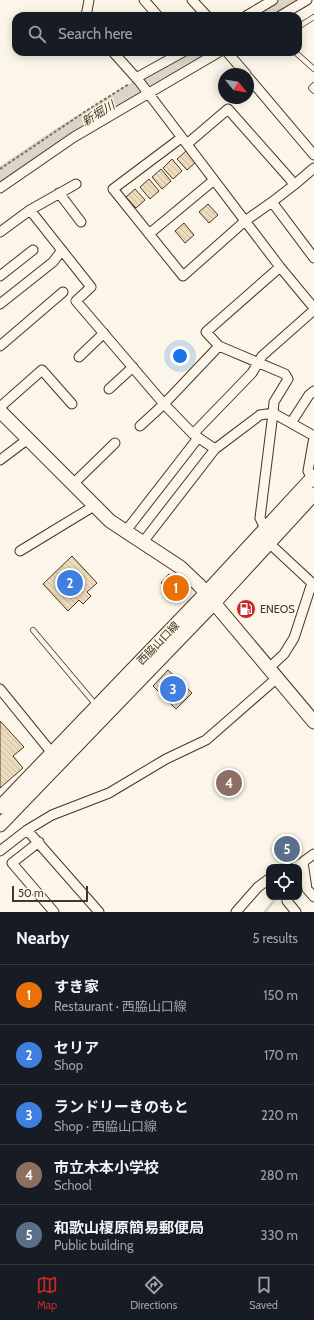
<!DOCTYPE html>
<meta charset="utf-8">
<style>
body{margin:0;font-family:Cabin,"Noto Sans JP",sans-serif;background:#20242c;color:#f1f3f6}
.controls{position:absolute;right:12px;bottom:12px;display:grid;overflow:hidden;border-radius:8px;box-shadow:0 2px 10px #0003}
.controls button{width:36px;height:36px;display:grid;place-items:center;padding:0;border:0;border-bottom:1px solid #363941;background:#171b24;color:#f1f3f6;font:20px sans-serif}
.compass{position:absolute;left:218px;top:68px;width:36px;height:36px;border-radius:50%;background:#171b24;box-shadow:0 2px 10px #0003;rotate:120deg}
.scale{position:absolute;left:12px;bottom:10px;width:76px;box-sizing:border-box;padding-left:4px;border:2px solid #4a3520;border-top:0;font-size:11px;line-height:14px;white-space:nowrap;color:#4a3520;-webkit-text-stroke:3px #fbf6e9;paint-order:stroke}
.you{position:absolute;left:180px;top:356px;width:14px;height:14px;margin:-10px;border:3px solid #fff;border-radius:50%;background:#1a73e8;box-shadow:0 0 0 6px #1a73e833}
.badge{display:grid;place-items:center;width:26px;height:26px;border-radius:50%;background:#c62828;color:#fff;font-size:13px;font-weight:700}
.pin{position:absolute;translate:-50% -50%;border:2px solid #fff;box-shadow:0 1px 4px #0006}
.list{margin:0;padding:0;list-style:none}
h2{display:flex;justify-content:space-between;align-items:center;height:52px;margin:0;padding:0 16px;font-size:17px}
h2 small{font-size:13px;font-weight:400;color:#9ea1a6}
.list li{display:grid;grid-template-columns:26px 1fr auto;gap:12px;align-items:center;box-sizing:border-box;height:60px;padding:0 16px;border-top:1px solid #363941}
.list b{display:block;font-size:15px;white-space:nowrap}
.list p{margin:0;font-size:13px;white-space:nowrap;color:#9ea1a6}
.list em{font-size:13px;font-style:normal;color:#9ea1a6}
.icon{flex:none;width:22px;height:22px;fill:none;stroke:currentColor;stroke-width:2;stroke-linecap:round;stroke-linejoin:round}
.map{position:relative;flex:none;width:314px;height:912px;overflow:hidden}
.search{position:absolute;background:#171b24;box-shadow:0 2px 10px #0003;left:12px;right:12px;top:12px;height:44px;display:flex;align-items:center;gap:10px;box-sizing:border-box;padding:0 14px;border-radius:12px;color:#9ea1a6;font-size:15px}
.sheet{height:352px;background:#171b24}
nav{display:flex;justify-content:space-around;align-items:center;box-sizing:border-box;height:56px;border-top:1px solid #363941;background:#171b24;font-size:11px;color:#9ea1a6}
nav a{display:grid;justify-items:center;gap:2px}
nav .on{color:#c62828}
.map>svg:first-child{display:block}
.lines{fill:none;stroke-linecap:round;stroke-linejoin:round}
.stream{stroke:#dcd4c6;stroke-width:3}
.river{stroke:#dcd4c6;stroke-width:18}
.building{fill:url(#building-back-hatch);stroke:#4a3520}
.lane-casing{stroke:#4a3520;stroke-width:6}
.street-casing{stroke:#4a3520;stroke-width:11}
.secondary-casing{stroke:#4a3520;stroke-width:15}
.path{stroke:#7f6f5c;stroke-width:2;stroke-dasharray:3 2;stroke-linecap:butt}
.lane{stroke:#fbf6e9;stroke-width:4.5}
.street{stroke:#fbf6e9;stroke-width:9}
.secondary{stroke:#fbf6e9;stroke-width:13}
.labels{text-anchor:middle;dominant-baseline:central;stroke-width:3;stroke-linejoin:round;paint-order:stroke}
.poi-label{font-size:11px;fill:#4a3520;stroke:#fbf6e9;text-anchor:start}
.street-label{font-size:11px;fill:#4a3520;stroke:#fbf6e9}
.water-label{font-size:12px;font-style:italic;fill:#4a3520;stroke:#fbf6e9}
</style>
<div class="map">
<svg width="314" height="912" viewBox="0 0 314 912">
<defs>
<pattern id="building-back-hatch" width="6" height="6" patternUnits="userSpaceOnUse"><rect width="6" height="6" fill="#ecdcbc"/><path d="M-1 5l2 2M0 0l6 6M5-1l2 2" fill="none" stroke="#ccbda1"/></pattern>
</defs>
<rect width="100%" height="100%" fill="#fbf6e9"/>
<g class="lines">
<path class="stream" d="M265,912L277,897"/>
<path class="river" d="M261,16L288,0
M0,177L55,140L199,52"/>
</g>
<path class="building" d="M186,151L196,162L187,170L177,159Z
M172,159L182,171L173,179L163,168Z
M161,169L171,181L162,189L152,177Z
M149,179L159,191L150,199L140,187Z
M135,189L145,200L136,208L126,197Z
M208,204L218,215L209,223L199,212Z
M184,223L194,235L185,243L175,231Z
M72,556L97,583L87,592L91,596L83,604L79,600L68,611L43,584Z
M169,574L189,592L180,601L161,583Z
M168,670L192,693L176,709L153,686Z
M0,721L24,747L13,756L23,768L0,788Z"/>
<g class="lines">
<defs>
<path id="lane" d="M298,27L314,17
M295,52L314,69
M314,85L311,88L314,91
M33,630L96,705"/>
<path id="street" d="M144,0L158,16
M192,0L207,16
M86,16L89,0
M246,16L273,0
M280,16L307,0
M113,52L139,81L280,267L314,308
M227,52L246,74
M248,77L314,155
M136,78L183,52
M181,138L113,189L183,276L245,221L272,202
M187,144L228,109L290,179L294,185L272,202L314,258
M294,185L314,168
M0,188L74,137L219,52
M59,193L81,222
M30,210L76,184
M0,232L30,210L91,287L76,301L164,404L140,426
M149,234L214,180
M0,276L33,250
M0,304L53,262L62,250
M0,346L63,292
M79,357L104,333
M109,389L133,367
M314,391L309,395L291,423L314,436
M0,407L42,370L72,404
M193,434L252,373L262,356L314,310
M314,437L308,471L314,482
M215,449L193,434L164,404L219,346
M0,460L28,439
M73,484L115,443
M265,529L260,518L273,413L291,423
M125,532L198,438
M143,542L215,449L260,415L273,413L274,402L288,379L285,374L219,346L206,332L280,267
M20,551L94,506
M269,668L284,654L294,638L312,583L269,543
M0,689L52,753
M27,830L99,912
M39,842L12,863L54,912
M0,851L27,830L52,815L109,793L166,759L206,740L277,678
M303,862L307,889L314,897
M295,867L303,862L314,854
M288,897L287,901L296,912
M236,912L258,887L269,879"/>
<path id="secondary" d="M0,411L110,521L180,567L199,585L314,722
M0,807L206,593L314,476
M0,825L214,603L314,494"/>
</defs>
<use href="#lane" class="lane-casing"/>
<use href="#street" class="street-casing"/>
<use href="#secondary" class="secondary-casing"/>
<path class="path" d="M0,169L89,109L129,84"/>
<use href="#lane" class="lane"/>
<use href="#street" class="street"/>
<use href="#secondary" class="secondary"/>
</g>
<defs>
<symbol id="fuel-disc" viewBox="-11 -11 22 22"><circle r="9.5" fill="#c62828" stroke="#fbf6e9"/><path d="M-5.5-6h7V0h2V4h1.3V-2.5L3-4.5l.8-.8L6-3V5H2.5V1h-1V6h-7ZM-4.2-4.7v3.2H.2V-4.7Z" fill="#fff"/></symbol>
</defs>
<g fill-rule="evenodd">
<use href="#fuel-disc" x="235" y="598" width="22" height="22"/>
</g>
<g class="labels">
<g class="poi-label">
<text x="260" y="609">ENEOS</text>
</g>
<g class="street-label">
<text transform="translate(158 643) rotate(-46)">西脇山口線</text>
</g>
<g class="water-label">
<text transform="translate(98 113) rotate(-31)">新堀川</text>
</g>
</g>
</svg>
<div class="controls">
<button><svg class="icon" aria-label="locate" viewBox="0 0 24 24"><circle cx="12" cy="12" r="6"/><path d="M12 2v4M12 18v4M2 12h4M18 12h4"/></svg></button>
</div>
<svg class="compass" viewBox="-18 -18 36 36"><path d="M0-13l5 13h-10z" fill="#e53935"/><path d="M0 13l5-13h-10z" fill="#9ea1a6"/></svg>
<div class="scale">50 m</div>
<div class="you"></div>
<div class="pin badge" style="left:176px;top:588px;background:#e8710a">1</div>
<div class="pin badge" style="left:70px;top:583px;background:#3f7fe0">2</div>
<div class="pin badge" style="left:173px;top:689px;background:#3f7fe0">3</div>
<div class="pin badge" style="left:229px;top:783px;background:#8d6e63">4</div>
<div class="pin badge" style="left:287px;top:849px;background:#5c6f8a">5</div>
<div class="search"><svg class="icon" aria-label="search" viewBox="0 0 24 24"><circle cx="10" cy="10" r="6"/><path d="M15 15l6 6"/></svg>Search here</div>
</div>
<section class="sheet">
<h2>Nearby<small>5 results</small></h2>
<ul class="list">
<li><span class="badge" style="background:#e8710a">1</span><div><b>すき家</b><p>Restaurant · 西脇山口線</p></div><em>150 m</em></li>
<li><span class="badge" style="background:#3f7fe0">2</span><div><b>セリア</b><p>Shop</p></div><em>170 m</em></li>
<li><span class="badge" style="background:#3f7fe0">3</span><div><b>ランドリーきのもと</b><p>Shop · 西脇山口線</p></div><em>220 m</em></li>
<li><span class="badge" style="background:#8d6e63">4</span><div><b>市立木本小学校</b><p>School</p></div><em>280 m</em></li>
<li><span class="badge" style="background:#5c6f8a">5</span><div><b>和歌山榎原簡易郵便局</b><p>Public building</p></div><em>330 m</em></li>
</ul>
</section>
<nav>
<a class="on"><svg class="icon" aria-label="map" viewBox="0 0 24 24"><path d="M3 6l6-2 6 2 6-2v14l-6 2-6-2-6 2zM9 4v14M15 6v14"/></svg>Map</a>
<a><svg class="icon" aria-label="directions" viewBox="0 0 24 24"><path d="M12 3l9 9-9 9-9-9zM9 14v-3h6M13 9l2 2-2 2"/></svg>Directions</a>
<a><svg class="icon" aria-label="saved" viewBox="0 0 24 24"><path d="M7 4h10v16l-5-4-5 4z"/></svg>Saved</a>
</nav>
